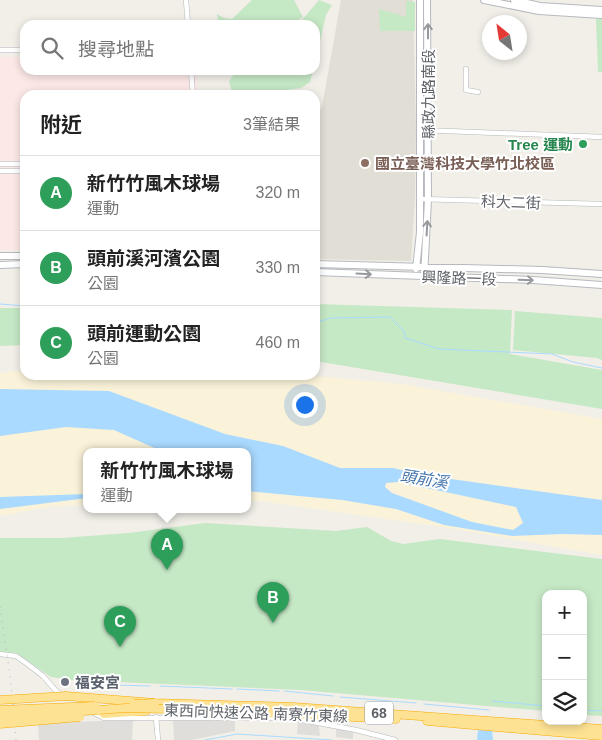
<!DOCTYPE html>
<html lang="zh-TW">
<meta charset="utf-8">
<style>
body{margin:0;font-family:Helvetica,"Noto Sans TC",sans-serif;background:#f2f2f2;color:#222}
.controls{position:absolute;right:15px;bottom:15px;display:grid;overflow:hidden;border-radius:10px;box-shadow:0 2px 8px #0003}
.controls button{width:45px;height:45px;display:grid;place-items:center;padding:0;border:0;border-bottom:1px solid #e0e0e0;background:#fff;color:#222;font:25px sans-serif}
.compass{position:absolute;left:482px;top:15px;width:45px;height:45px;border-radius:50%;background:#fff;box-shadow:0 2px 8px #0003;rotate:330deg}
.you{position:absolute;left:304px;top:404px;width:18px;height:18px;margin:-12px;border:4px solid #fff;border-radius:50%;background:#1a73e8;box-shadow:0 0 0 8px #1a73e833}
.badge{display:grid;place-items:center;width:32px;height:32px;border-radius:50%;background:#0b8043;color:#fff;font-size:16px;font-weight:700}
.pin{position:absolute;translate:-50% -41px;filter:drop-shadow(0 1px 2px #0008)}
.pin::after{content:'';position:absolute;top:26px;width:18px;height:15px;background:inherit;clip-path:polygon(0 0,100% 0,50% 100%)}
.popup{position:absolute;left:83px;top:448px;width:168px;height:65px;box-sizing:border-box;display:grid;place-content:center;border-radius:10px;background:#fff;filter:drop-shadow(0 1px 4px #0005);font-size:16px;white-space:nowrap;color:#767676}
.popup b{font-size:19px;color:#222}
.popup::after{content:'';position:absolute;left:50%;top:100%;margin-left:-10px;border:10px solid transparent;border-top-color:#fff}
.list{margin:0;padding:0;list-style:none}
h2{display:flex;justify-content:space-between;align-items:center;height:65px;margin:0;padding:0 20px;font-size:21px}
h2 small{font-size:16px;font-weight:400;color:#767676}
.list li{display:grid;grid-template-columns:32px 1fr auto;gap:15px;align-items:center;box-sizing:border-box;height:75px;padding:0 20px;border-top:1px solid #e0e0e0}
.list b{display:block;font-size:19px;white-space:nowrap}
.list p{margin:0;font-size:16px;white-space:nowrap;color:#767676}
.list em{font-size:16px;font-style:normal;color:#767676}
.icon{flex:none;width:28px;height:28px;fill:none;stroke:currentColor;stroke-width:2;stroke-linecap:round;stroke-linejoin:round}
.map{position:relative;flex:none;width:602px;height:740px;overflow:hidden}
.search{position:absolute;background:#fff;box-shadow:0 2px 8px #0003;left:20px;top:20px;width:300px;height:55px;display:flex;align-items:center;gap:12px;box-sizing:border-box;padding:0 18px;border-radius:15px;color:#767676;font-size:19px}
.panel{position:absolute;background:#fff;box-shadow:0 2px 8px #0003;left:20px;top:90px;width:300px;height:290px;border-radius:15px}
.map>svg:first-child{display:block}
.industrial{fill:#e0deda}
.education{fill:#e1ded6}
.medical{fill:#fce8e6}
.green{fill:#c5e8c5}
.sand{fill:#fbf3d9}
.water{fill:#aadaff;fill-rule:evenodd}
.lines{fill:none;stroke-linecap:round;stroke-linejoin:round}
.stream{stroke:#aadaff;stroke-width:1}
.street-casing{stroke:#b5b8bc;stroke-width:5.5}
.secondary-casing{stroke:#b6babf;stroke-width:8}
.highway-casing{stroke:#f9ab00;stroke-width:9}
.street{stroke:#fff;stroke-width:4.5}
.secondary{stroke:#fff;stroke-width:6}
.highway{stroke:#fde293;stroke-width:8}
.rail{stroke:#b6b7b8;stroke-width:1;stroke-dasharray:1 6;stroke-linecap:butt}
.highway-bridge-casing{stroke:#f9ab00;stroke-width:9;stroke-linecap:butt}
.highway-bridge{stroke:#fde293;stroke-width:8}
.oneway{stroke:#979a9d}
.leisure-dot{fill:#2e9e5b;stroke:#fff;stroke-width:2}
.education-dot{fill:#8d6e63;stroke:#fff;stroke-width:2}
.worship-dot{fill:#6b7280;stroke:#fff;stroke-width:2}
.labels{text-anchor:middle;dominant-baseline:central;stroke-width:4;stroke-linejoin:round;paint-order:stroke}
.shield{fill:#fff;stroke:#8f9295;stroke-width:1}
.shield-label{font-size:14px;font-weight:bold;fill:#5f6368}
.street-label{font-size:15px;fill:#5f6368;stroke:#fff}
.leisure-label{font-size:15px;font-weight:bold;fill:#27864d;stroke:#fff;text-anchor:end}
.education-label{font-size:15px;font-weight:bold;fill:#785e54;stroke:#fff;text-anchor:start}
.worship-label{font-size:15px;font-weight:bold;fill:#5b616d;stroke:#fff;text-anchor:start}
.water-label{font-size:16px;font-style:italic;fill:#4174aa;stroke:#fff}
</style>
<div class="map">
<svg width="602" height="740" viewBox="0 0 602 740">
<rect width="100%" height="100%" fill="#f1efe8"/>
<path class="industrial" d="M173,719L235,720V731L192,740H174Z
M133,720L132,740H39L38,723Z
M298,722L319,725L320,736L297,734Z
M336,729L353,731V739L336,737Z"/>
<path class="education" d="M341,0H413L416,129L415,197L411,261L315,259V118L322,107Z"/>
<path class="medical" d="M0,57H25V70H197L198,95H25V251L0,250Z"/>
<path class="green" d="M252,0H294L303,17L290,25H233L232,23L219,25L217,14L224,18L232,19Z
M319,0L332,5L326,15L315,62V25H294L302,20Z
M406,1L415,2V31H380L379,9L406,17Z
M596,19H602V72H598Z
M236,70H313L310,82L301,88L273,92L268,91L267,95H233L229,82Z
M315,304L512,310L510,354L602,370V409L315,361Z
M0,308H25V345L0,346Z
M515,311L602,318V360L597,358L513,350Z
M205,523L336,531L367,527L391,541L403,544L440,539L602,559V716L583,715V594H546V711L301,690L72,680L51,677L16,653L0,652V538H62L129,533Z"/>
<path class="sand" d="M25,370V375H302L402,384L602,419V555L456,529L261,501H247V451H87V505L54,506L0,516V373Z"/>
<path class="water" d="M0,389L109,391L225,434L283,446L340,468H393L430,476L602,500V535L563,534L512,536L444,525L396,509L342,500L247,491V451H161L114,430L66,427L0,436ZM398,482L516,507L523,523L513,530L472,522L392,493L385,487L386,483Z
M87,494V498L0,509V497Z
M478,730L492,731L493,740H477Z"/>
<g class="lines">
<path class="stream" d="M0,304L25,306
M315,323L331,318L390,317L404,331L405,338L439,349L552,354L573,362L602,368
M81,684L150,686
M160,686L232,689
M237,689L279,691
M284,691L333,696
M340,697L416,703
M492,701L546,706
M424,704L489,710
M583,710L602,711
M205,740L237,734L332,740"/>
<defs>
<path id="street" d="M186,0L188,25
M0,50H25
M466,69V90L478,92
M191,70L193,95
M421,130L602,137
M0,164H25
M0,171H25
M420,199L602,204
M0,654L16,656L26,663L43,676L57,692L62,695
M92,712L104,718H292L356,730L395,740
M156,717L158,740"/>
<path id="secondary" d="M484,0L539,11L602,15
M514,0L540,6L602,10
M0,256H25
M315,264L542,270L602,274
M0,265L25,264
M416,269L420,232V0
M315,272L533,280L602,285
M424,277L428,200L427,0"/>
<path id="highway" d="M66,696L155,703L294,707L602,729
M203,710L396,719
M104,714L146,711
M427,721L602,736"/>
</defs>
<use href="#street" class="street-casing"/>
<use href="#secondary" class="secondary-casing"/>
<use href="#highway" class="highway-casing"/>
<use href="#street" class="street"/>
<use href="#secondary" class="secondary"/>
<use href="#highway" class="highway"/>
<path class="rail" d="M0,607L10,675L16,740"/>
<defs>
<path id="highway-bridge" d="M0,700L66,696
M134,704L155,703
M0,710L95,706
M0,717L126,708L208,710
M0,724L80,717"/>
</defs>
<use href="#highway-bridge" class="highway-bridge-casing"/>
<use href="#highway-bridge" class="highway-bridge"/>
</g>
<defs><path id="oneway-shaft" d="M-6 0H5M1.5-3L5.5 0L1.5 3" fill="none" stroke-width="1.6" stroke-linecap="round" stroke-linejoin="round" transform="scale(1.25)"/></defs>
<g class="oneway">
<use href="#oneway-shaft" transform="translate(428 31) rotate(-90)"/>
<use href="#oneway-shaft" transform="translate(427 228) rotate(-87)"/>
<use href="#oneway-shaft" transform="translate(364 274) rotate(3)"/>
<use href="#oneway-shaft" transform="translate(526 280) rotate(2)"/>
</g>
<circle class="leisure-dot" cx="583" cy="144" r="5"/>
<circle class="education-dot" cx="365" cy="163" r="5"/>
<circle class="worship-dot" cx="65" cy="682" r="5"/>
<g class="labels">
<rect class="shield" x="365" y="701.5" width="28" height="23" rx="4"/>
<g class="shield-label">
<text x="379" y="713">68</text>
</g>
<g class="street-label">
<text transform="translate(428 94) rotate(-90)">縣政九路南段</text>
<text transform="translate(511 202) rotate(2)">科大二街</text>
<text transform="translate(459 278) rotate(2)">興隆路一段</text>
<text transform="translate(256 713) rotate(2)">東西向快速公路 南寮竹東線</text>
</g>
<g class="leisure-label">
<text x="573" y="144">Tree 運動</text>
</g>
<g class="education-label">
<text x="375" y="163">國立臺灣科技大學竹北校區</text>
</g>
<g class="worship-label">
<text x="75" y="682">福安宮</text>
</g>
<g class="water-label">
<text transform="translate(424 479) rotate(9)">頭前溪</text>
</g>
</g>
</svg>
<div class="controls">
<button>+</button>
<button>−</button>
<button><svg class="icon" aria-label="layers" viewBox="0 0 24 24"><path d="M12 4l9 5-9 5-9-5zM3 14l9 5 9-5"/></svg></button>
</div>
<svg class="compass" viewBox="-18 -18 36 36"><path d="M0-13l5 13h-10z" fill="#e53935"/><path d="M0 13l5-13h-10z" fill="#767676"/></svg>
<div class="you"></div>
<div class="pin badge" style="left:167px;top:570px;background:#2e9e5b">A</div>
<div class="popup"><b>新竹竹風木球場</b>運動</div>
<div class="pin badge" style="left:273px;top:623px;background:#2e9e5b">B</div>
<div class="pin badge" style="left:120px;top:647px;background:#2e9e5b">C</div>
<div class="search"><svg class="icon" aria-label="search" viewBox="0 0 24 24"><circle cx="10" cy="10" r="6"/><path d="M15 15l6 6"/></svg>搜尋地點</div>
<section class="panel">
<h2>附近<small>3筆結果</small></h2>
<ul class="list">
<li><span class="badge" style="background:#2e9e5b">A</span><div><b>新竹竹風木球場</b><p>運動</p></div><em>320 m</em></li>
<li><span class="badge" style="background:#2e9e5b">B</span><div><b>頭前溪河濱公園</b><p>公園</p></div><em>330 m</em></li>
<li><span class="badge" style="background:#2e9e5b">C</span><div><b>頭前運動公園</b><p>公園</p></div><em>460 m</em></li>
</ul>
</section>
</div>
